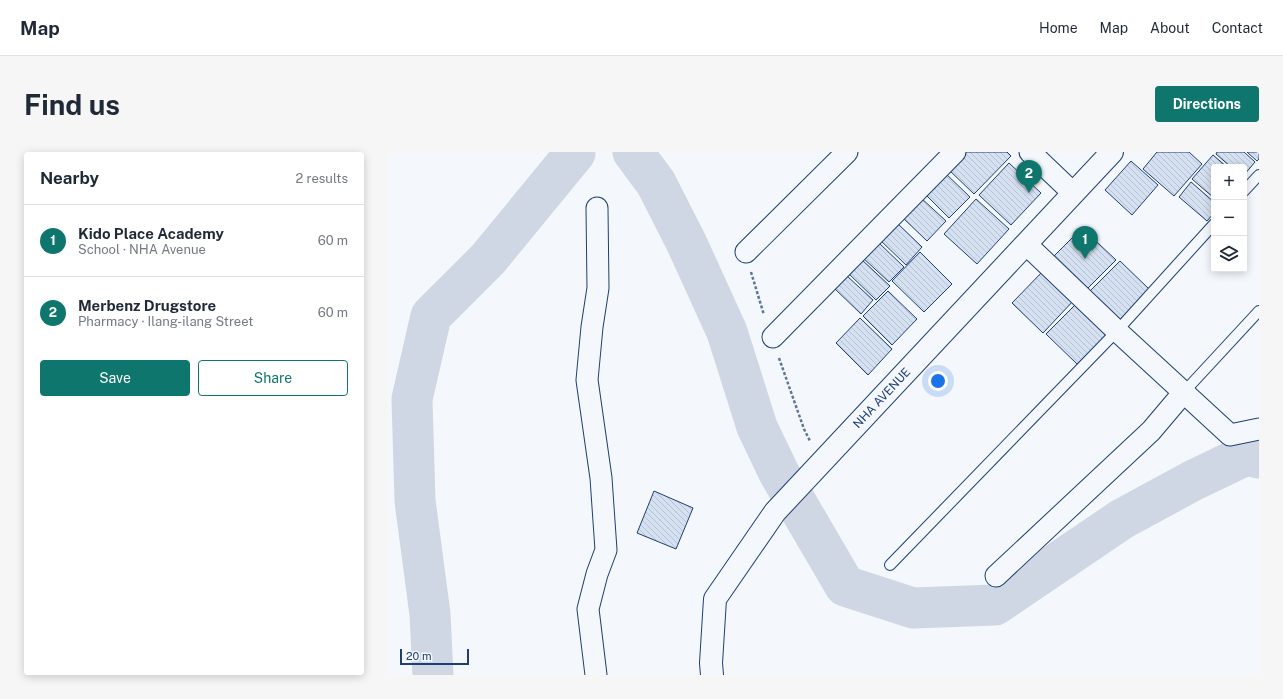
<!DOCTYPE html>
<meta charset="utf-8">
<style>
body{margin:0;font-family:"Public Sans",sans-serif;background:#f6f6f7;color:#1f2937}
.controls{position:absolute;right:12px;top:12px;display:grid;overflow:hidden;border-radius:4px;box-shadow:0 2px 10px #0003}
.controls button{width:36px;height:36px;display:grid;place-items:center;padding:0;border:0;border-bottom:1px solid #e0e1e3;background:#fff;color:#1f2937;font:20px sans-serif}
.scale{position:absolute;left:12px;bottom:10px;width:69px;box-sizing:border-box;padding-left:4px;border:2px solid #1d3f73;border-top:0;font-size:11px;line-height:14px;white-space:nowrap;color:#1d3f73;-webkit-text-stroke:3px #f4f7fb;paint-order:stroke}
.you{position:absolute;left:550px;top:229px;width:14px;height:14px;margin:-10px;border:3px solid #fff;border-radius:50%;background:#1a73e8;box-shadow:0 0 0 6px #1a73e833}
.badge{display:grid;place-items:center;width:26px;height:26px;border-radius:50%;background:#0f766e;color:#fff;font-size:13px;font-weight:700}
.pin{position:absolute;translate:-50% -33px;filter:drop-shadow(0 1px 2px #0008)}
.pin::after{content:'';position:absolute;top:21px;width:14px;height:12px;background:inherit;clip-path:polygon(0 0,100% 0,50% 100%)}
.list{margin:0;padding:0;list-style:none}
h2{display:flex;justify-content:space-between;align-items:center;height:52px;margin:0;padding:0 16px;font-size:17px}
h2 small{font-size:13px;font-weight:400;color:#747a83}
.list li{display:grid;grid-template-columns:26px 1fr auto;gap:12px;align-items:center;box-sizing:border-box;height:72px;padding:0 16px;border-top:1px solid #e0e1e3}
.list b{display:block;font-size:15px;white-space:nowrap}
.list p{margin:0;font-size:13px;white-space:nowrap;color:#747a83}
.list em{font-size:13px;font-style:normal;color:#747a83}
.actions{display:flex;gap:8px;padding:12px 16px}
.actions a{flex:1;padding:9px 0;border:1px solid #0f766e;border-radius:4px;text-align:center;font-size:14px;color:#0f766e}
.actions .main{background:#0f766e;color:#fff}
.icon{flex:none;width:22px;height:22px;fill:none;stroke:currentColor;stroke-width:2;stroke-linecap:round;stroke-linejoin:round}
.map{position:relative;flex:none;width:871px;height:523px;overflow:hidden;border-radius:4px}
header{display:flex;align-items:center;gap:24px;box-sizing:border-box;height:56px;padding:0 20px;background:#fff;border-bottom:1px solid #e0e1e3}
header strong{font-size:19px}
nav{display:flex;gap:22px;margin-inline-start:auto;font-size:14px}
.intro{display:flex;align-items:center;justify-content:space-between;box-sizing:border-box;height:96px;padding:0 24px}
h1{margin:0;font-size:28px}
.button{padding:10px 18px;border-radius:4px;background:#0f766e;color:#fff;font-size:14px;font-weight:700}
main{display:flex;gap:24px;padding:0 24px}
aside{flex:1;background:#fff;border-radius:4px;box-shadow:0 2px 10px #0003}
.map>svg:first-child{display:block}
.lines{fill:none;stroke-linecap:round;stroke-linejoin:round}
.river{stroke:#cfd7e4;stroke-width:41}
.building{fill:url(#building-back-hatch);stroke:#1d3f73}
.service-casing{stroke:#1d3f73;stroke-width:12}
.minor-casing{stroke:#1d3f73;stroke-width:23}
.tertiary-casing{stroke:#1d3f73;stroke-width:24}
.path{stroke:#5e769c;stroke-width:2.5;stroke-dasharray:3 2;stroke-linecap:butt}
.service{stroke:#f4f7fb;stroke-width:10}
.minor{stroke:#f4f7fb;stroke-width:21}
.tertiary{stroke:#f4f7fb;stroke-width:22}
.labels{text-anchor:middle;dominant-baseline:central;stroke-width:3;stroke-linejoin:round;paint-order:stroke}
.street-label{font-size:12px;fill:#1d3f73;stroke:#f4f7fb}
</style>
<header>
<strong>Map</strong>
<nav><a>Home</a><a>Map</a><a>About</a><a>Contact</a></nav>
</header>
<div class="intro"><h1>Find us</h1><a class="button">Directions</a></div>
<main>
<aside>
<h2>Nearby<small>2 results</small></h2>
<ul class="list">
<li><span class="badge">1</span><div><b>Kido Place Academy</b><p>School · NHA Avenue</p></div><em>60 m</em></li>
<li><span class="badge">2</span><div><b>Merbenz Drugstore</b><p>Pharmacy · Ilang-ilang Street</p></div><em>60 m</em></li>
</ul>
<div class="actions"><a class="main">Save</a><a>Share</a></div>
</aside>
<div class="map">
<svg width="871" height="523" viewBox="0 0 871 523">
<defs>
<pattern id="building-back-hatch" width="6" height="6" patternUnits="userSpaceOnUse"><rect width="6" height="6" fill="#d5e0f0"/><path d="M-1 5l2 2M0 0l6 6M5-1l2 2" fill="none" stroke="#b6c1d1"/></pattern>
</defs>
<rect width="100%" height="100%" fill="#f4f7fb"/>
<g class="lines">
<path class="river" d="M245,0L268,31L299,92L339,180L369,275L391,321L457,434L525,456L607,453L734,367L804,329L858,303L871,306
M45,523L42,462L27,349L24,247L43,164L100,107L187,1"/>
</g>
<path class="building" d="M576,0H619L623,4L586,42L560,17Z
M769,0H801L814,12L786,44L755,17Z
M829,0H856L867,10L856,23V15H843L828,2Z
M859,0H871V7L869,9Z
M825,3L839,15H826V46L804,27Z
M743,9L770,33L744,63L717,38Z
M621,11L653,41L623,73L591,43Z
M555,19L582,45L561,66L535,40Z
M803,30L826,50V61L819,69L791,45Z
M532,45L558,69L539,89L513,64Z
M588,47L621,77L589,112L556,82Z
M507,69L534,95L518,113L490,86Z
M694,76L728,108L699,137L665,105Z
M490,90L516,115L501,130L475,106Z
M532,100L564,132L536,160L504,129Z
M473,107L502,134L488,148L460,121Z
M732,109L761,137L730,170L700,141Z
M656,118L686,148L655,181L624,151Z
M458,123L485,148L473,162L446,136Z
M500,139L529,167L504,193L475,164Z
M688,152L719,182L689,212L658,182Z
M472,166L504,197L480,223L448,191Z
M266,339L305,356L288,397L249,381Z"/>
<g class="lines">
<defs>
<path id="service" d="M856,39L871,23
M796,240L871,159
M502,413L729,179L826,72"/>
<path id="minor" d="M642,0L685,41
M638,92L729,179L842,283L871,277
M358,100L459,0
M385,185L567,0
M608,424L763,279L796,240
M208,523L200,457L209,422L218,398L213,326L199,228L204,175L210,136L209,56"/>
<g id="tertiary">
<path id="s1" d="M324,523L323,511L327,447L387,360L724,0"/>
</g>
</defs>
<use href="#service" class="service-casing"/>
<use href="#minor" class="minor-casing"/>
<use href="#tertiary" class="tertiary-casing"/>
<path class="path" d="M363,120L376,163
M391,206L416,277L422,289"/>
<use href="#service" class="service"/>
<use href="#minor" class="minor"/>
<use href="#tertiary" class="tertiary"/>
</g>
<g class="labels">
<g class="street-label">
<text stroke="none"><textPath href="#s1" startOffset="338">NHA AVENUE</textPath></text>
</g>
</g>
</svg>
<div class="controls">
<button>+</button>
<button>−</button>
<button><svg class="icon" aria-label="layers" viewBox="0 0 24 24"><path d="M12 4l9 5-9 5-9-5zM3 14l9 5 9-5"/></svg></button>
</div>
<div class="scale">20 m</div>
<div class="you"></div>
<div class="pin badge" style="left:697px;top:107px">1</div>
<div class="pin badge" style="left:641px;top:41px">2</div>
</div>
</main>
